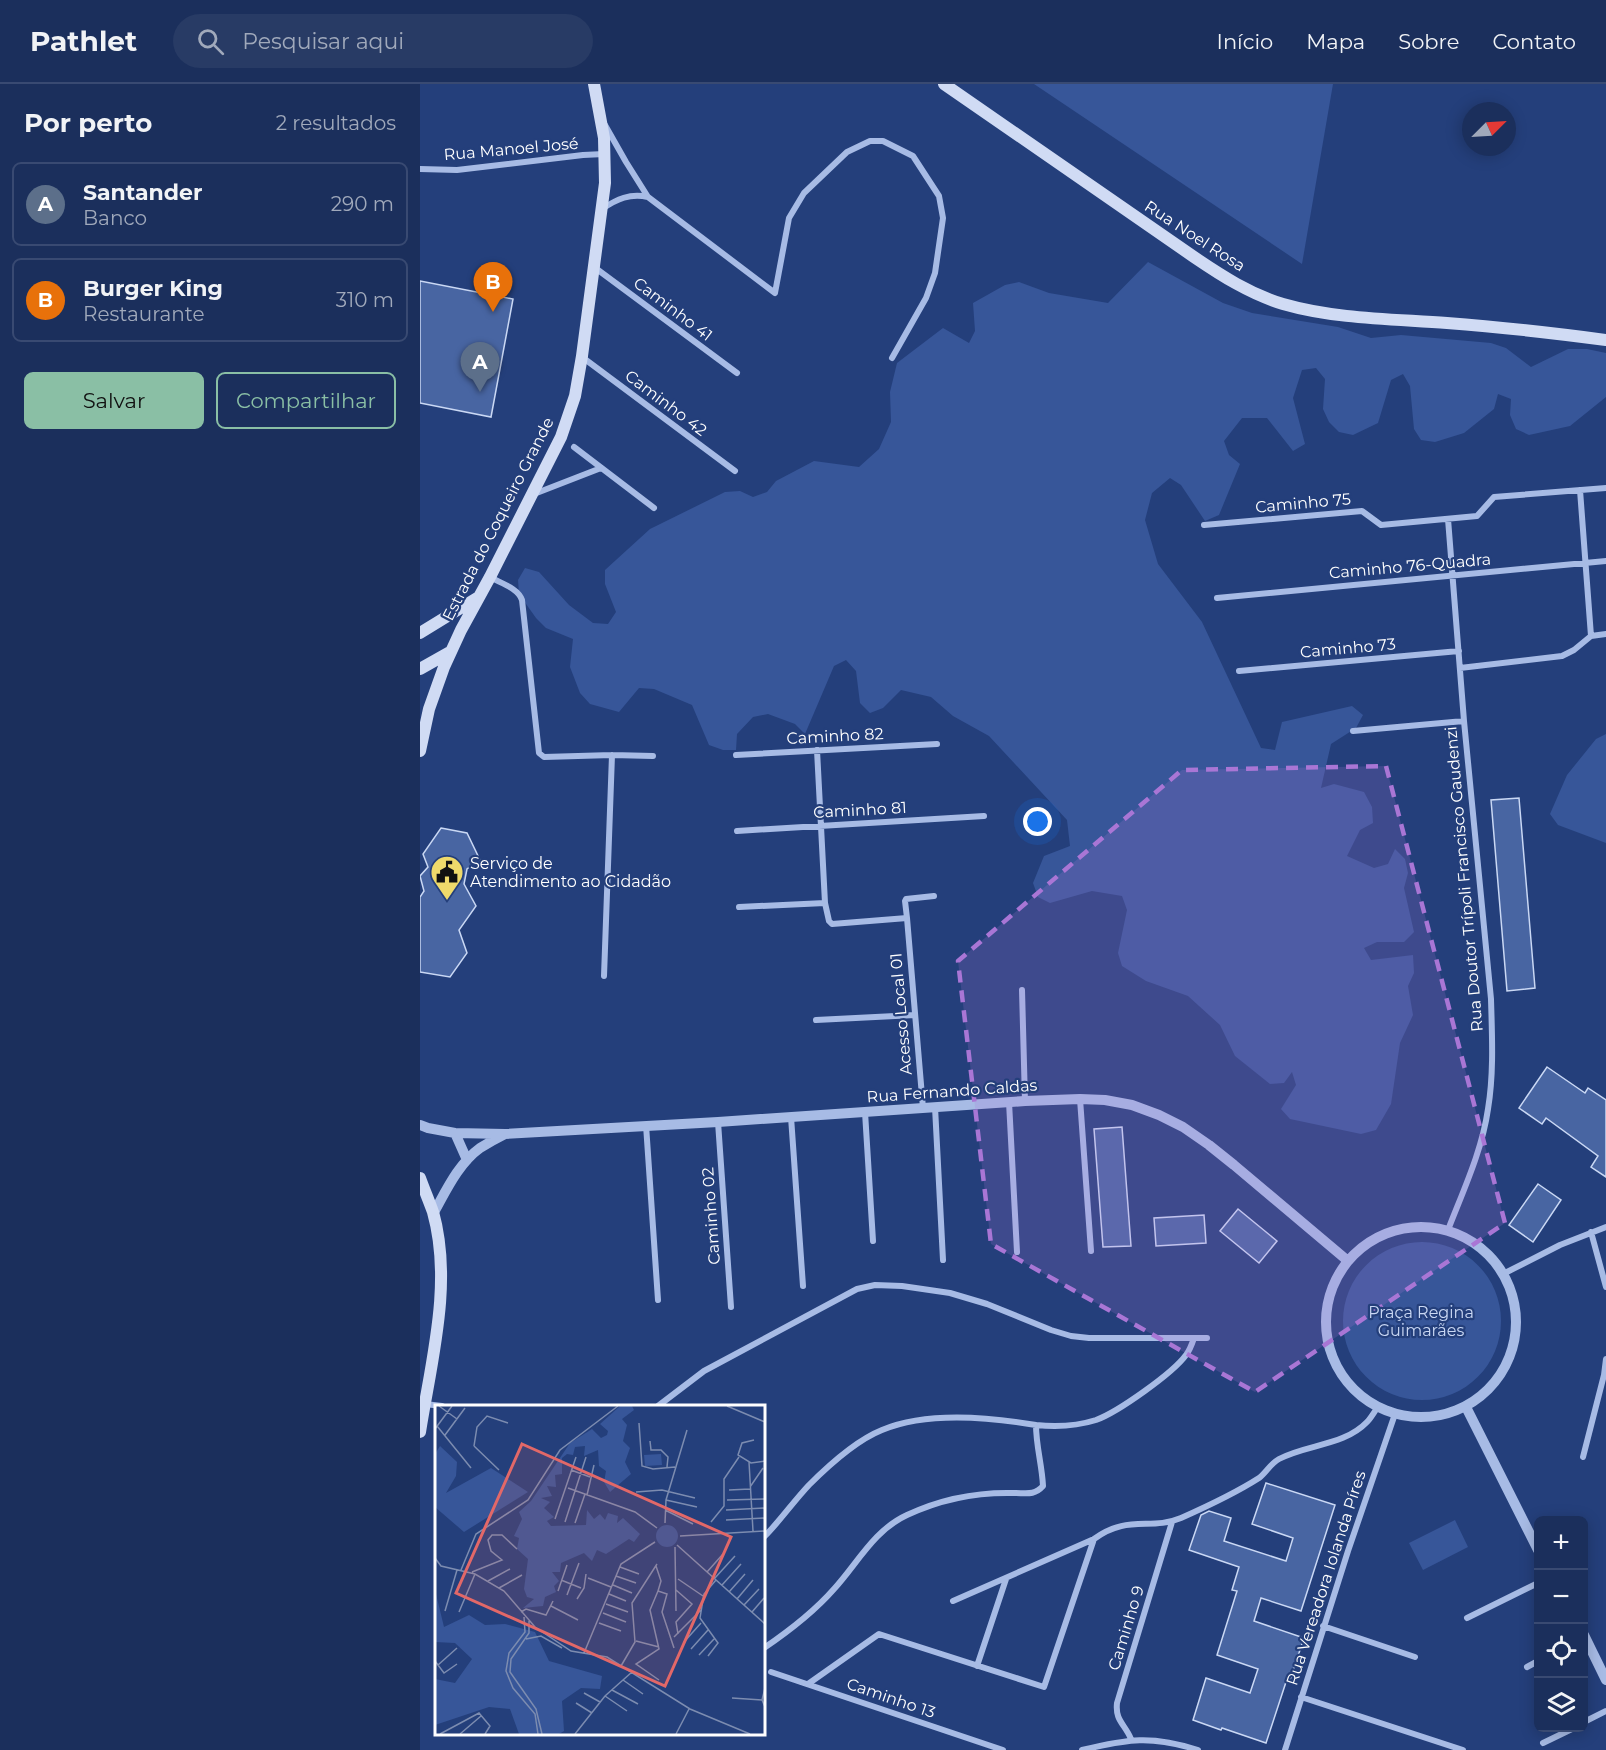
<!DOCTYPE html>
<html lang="pt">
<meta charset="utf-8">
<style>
body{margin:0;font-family:Montserrat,sans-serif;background:#283b65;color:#f1f3f6}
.controls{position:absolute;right:18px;bottom:18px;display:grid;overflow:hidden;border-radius:9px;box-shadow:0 3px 15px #0003}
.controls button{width:54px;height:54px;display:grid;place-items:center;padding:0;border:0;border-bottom:2px solid #394a72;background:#1b2f5c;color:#f1f3f6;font:30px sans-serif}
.compass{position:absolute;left:1042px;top:18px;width:54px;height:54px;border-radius:50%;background:#1b2f5c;box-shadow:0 3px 15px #0003;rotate:66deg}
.you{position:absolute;left:618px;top:738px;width:21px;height:21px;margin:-15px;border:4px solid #fff;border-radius:50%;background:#1a73e8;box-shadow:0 0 0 9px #1a73e833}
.badge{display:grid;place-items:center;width:39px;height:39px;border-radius:50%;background:#8abfa5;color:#fff;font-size:20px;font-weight:700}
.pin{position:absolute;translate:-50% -50px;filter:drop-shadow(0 2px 3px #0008)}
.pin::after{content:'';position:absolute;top:32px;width:21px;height:18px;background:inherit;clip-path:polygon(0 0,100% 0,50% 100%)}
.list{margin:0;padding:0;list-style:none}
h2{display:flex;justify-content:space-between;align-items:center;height:78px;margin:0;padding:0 24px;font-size:26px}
h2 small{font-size:20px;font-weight:400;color:#a0a9bb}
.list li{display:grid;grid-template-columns:39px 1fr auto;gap:18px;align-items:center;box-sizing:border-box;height:84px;margin:0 12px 12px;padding:0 12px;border:2px solid #394a72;border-radius:9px}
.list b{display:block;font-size:22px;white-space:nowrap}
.list p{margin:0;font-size:20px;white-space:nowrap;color:#a0a9bb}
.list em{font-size:20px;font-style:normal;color:#a0a9bb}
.actions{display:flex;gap:12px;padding:18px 24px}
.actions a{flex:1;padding:14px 0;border:2px solid #8abfa5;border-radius:9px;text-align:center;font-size:21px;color:#8abfa5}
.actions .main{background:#8abfa5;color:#111}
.icon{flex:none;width:33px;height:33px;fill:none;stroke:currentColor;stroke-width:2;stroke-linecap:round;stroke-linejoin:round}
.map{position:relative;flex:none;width:1186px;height:1666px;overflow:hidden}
header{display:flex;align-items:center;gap:36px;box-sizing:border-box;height:84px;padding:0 30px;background:#1b2f5c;border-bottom:2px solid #394a72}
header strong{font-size:28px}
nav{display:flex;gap:33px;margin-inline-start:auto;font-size:21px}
.search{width:420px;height:54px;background:#283b65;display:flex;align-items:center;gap:15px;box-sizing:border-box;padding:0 21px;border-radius:33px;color:#a0a9bb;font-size:22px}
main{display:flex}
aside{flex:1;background:#1b2f5c}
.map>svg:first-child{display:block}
.green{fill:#375699}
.building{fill:#4865a2;stroke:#cad8f4;stroke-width:1.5}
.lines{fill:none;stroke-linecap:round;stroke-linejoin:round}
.minor{stroke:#a7bbe5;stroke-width:6}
.tertiary{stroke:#a7bbe5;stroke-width:10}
.secondary{stroke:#d0dbf4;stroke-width:12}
.marked{fill:#a976d5;fill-opacity:0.2;stroke:#a976d5;stroke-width:4.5;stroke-dasharray:12 8;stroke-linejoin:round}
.labels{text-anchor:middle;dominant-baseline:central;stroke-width:4.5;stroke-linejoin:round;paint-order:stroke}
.street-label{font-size:16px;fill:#fff;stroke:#243f7b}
.poi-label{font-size:16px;fill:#fff;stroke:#243f7b;text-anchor:start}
.park-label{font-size:16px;fill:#cad8f4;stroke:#243f7b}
.inset-road{fill:none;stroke:#7c8cb0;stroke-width:1.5}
.view{fill:#e26868;fill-opacity:0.15;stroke:#e26868;stroke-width:3}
.inset-edge{fill:none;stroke:#fff;stroke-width:3}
</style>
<header>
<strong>Pathlet</strong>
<div class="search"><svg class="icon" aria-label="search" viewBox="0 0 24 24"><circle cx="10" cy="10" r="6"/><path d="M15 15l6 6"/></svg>Pesquisar aqui</div>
<nav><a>Início</a><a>Mapa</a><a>Sobre</a><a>Contato</a></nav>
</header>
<main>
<aside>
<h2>Por perto<small>2 resultados</small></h2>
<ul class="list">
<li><span class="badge" style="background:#5c6f8a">A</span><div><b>Santander</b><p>Banco</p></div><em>290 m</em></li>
<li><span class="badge" style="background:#e8710a">B</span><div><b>Burger King</b><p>Restaurante</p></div><em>310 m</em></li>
</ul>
<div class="actions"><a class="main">Salvar</a><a>Compartilhar</a></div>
</aside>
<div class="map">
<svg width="1186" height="1666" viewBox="0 0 1186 1666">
<rect width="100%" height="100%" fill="#243f7b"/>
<path class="green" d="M614,0H913L882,180Z
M728,178L803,219L832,229L918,243L951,254L981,251L1071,259L1086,264L1111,283L1148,265H1167L1186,269V313L1150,342L1109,351L1096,345L1090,331L1091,315L1078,310L1074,325L1044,349L1015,358L1001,356L994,345L990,302L983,290L971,296L958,339L933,351L919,348L909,338L903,325L905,295L896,284L882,286L873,314L885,360L873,367L847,334H822L804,357L809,371L820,380L799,431L785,437L761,401L750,394L732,409L725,436L738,480L782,538L841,664L855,666L862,638L932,622L943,631L936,644L911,660L901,704L914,700L944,708L952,723L953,739L940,746L927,772L954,784L968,780L975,765L985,775L988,789L984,804L994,848L984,858H957L944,864L951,876L993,871L994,889L988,902L993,931L980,959L971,1020L956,1046L941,1050L870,1035L861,1025L876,1001L872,988L864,999L850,1000L815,972L800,941L768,912L726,897L702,882L698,869L707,826L702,812L672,807L630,819L618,813L613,799L624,772L650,762L647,736L569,652L533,632L511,613L481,606L463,624L450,629L440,619L436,587L426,576L414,582L385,650L375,640L348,630L333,633L317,650L316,666H303L289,661L272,621L234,605L219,604L199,628L170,620L160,609L150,583L153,555L126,544L116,534L99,510L98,496L105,484L119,488L149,521L173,539L188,540L196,528L185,500V486L230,445L305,408L320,407L333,413L347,408L356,397L394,377L439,383L459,365L471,338L470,308L477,279L523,244L549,259L555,247L553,219L585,201L599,198L629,209L688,219Z
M1186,650V759L1138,741L1130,730L1147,691L1176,655Z
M923 1237a79 79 0 1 1 158 0a79 79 0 1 1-158 0Z
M1035,1436L1048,1463L1003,1486L989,1459Z"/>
<path class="building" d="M0,197L93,215L71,333L0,319Z
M1099,714L1115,904L1087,907L1071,716Z
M21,744L47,749L60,776L47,785L44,800L56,822L39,846L47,869L30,893L0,888V813L4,807L0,792L8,783L3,770Z
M1127,983L1165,1009L1168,1004L1186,1016V1093L1171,1083L1178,1072L1126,1034L1122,1040L1099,1024Z
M702,1043L711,1162L683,1163L674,1045Z
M1118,1100L1141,1116L1113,1158L1089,1141Z
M818,1125L857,1157L839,1179L800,1147Z
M784,1131L786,1159L736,1162L734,1134Z
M846,1399L915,1421L881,1527L841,1514L834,1537L884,1554L870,1596L867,1595L846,1659L802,1644L801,1646L773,1636L786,1594L830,1609L838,1585L797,1571L817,1507L812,1506L819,1483L769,1466L781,1431L789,1427L811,1434L804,1457L866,1477L873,1454L832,1440Z"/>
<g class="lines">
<path class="minor" d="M185,41L206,78L228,113L355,209L369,134L384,109L427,68L450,57H463L493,72L519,112L523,134L515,189L506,214L472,274
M0,85L37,86L163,71L184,70
M182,125C197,115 210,109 228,113
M174,183L317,289
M162,273L315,387
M154,363L234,424
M1160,406L1171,552
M114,410L181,384
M1028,435L1044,637L1071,915C1072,951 1074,989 1068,1025C1062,1067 1043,1107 1028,1146
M784,441L942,427L961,441L1057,432L1074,413L1186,404
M70,493C80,499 98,504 102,516L119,669L124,673L192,671L233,672
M797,514L1186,477
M1040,584L1142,572L1154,566L1171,552L1186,550
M819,587L1039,567
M933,647L1044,637
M397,666L405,819L409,837L412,840L487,834L485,817L486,815L514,812
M316,671L517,660
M317,747L564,732
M319,823L405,819
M487,834L503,1024
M184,892L192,671
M602,906L605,1017
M396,936L495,931
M660,1015L671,1167
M589,1018L597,1168
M515,1023L523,1176
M445,1028L453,1157
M371,1033L383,1202
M298,1038L311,1223
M226,1041L238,1216
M1171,1148L1186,1203
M1083,1190L1140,1161L1186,1143
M5,1320L22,1322
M238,1322L284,1287L437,1205L455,1201L482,1202L530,1209L567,1220L631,1246L651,1252L669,1254H787
M1163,1373L1184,1291L1186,1275
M344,1453C360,1437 373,1418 389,1401C408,1382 437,1356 462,1346C507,1327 569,1333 616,1341
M533,1517L674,1455C708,1430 730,1447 761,1434C788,1422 814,1410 839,1394C846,1389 850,1380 859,1375C887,1360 924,1362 947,1338C951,1334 954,1328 958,1323
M1047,1534L1118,1499
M903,1542L995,1573
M344,1564C369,1547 393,1529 414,1505C437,1480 454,1446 487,1431C521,1415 556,1408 594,1409C606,1409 614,1412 623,1402C622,1381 616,1362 616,1341C635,1343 657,1342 676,1336C698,1328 753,1289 766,1271C770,1266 772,1260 774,1254
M557,1582L586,1495
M1107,1583L1118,1577
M351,1588L583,1666
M388,1600L459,1550L624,1603L674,1455
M881,1613L1043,1666
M1164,1638L1186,1627
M711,1655C705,1640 695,1637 697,1619L752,1438
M1123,1659L1154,1644
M662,1666C708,1655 731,1651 778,1666
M865,1666L928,1467L975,1330"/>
<path class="tertiary" d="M0,1041L8,1044L35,1049L85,1050L298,1038L605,1017L660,1015L685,1016L712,1021L739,1031L763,1043L789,1061L814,1081L928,1177
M35,1049L47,1076
M13,1130C26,1107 38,1080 60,1064C68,1059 77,1054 85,1050
M906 1238a95 95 0 1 1 190 0a95 95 0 1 1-190 0Z
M1046,1323L1118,1466
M1164,1551L1186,1596"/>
<path class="secondary" d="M524,0L774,173C802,192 830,210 863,220C915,235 972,235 1027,239C1080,243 1133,249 1186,256
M0,549L57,514
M0,585L30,568
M0,667L9,625L24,583L41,546L70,493L141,353L155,312L162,272L185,99L184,54L174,0
M0,1094C4,1105 9,1117 13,1128C33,1199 11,1278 0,1348"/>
</g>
<path class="marked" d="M966,682L1085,1139L835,1308L571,1160L538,877L762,686Z"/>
<defs>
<symbol id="civic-pin" viewBox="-11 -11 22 30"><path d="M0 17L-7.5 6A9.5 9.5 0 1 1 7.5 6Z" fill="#efda6b" stroke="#243f7b"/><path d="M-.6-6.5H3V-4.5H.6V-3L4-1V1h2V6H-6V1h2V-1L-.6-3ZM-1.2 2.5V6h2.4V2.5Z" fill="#111"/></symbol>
</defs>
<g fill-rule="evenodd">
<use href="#civic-pin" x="8" y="769" width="38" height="52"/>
</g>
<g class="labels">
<g class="street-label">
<text transform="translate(91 65) rotate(-5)">Rua Manoel José</text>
<text transform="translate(775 152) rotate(33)">Rua Noel Rosa</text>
<text transform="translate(253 225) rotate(37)">Caminho 41</text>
<text transform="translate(246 319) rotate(37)">Caminho 42</text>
<text transform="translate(883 419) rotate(-5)">Caminho 75</text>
<text transform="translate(78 435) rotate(-63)">Estrada do Coqueiro Grande</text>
<text transform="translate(990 482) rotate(-5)">Caminho 76-Quadra</text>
<text transform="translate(928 564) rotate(-5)">Caminho 73</text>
<text transform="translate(415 652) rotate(-3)">Caminho 82</text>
<text transform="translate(440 726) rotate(-3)">Caminho 81</text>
<text transform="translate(1044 795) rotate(-95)">Rua Doutor Trípoli Francisco Gaudenzi</text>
<text transform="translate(481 930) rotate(-95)">Acesso Local 01</text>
<text transform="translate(532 1007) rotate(-4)">Rua Fernando Caldas</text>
<text transform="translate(291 1132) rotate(-94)">Caminho 02</text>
<text transform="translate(906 1494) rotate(-72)">Rua Vereadora Iolanda Píres</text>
<text transform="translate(706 1544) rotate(-73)">Caminho 9</text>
<text transform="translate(471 1614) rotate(19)">Caminho 13</text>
</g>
<g class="poi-label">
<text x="50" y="779">Serviço de<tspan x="50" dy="18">Atendimento ao Cidadão</tspan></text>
</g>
<g class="park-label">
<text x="1001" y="1228">Praça Regina<tspan x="1001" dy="18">Guimarães</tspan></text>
</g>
</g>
<g transform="translate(15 1321)">
<rect width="330" height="330" fill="#243f7b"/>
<path d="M185,1H197L199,5L187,14L192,20L188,36L195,43L190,57L196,69L175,87L169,77L171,66L164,61L163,45L149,51L150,41L140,42L138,50L132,49L127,53V69L120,70L121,82L112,81L117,91L106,93L115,97L109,103L119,112L112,116L116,121L151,120L152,105L159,114L165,109L170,115L173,108L183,111L182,118L188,113L205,129L199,137L194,134L171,149L162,145L157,156L149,148L126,158L125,167H117L124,176L119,181L121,187L110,192L108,201L88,203L99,194L92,192L89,184L93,154L82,144L84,133L79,131L87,114L84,107L96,96L135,38L157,24L166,33L172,30L173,26L165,19ZM5,41L22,57L21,71L11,88L56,63L93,87L29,127L0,102V49ZM226,49L227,60L210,61L209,50ZM221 131a11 11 0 1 1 22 0a11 11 0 1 1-22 0ZM1,189L9,222L34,210L50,220L70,219L100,227L114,256L167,271L165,284L146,283L127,296L129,326L124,329H84L75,304L54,302L0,320V274L20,278L37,254L20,238L0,237Z" fill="#375699"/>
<path class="inset-road" d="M4,1L22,14M292,1L330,17M204,18L207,61L218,64L240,62M2,21L36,63M0,24L17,1M10,30L30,3M319,35L307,38L303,50L316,58L330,56M215,36L216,45H226L233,52L232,62M39,41L42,22L52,11L73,18M39,41L64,65M314,57L318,126M136,65L155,72M315,82L328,63M133,83L200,107L222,123M294,85L315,84M201,87L227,85L260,93M152,90L159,60M231,95L262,102M292,95L330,94M230,105L258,119M291,105L330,103M120,114L141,52M291,115L330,113M130,117L151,52M276,117L289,101V74L304,52M140,118L150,89M230,118L231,95L252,25M245,131L330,126M242,140L330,219M240,142L241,206M0,153L6,161L40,169L69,186L100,222L136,246L172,252L255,304L315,329M221,161L226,176L223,186L232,189L227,207L239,243M185,162L204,169M26,165L41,129L93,95L125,45L183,1M37,167L67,155L56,146L53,135L57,130H67L82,144M272,167L288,149M181,171L201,178M153,173L176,182M243,174L268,191M279,174L300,151M126,175L146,183M53,176L75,164M178,180L197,188M287,180L306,159M64,183L87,170M241,185L257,199L241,217L243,229M123,186L132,160M223,186L215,205L224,244L201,259L224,275M294,187L310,169M174,189L191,196M132,190L144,158M142,194L149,183L151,169M302,194L318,175M171,199L193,207M309,200L324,184M116,201L143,215M10,206L22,165M24,207L40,169M86,207L91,204L111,210L118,196M317,207L329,193M168,208L191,217M89,212L90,227L74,248L71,266L78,283L100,309L103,329M94,216V228L76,254L75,267L101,304L107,329M164,218L186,226M239,232L266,205M91,234L106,231L127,243M201,236L224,242M249,237L266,218M256,244L273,225M149,248L186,159L220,137M264,250L279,234M273,251L283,238L265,213L269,189L281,175M0,256L9,268L22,259M3,260L22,243M186,261L200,237L197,198L222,159M188,275L208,289M330,283L327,295L330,302M177,285L203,299M149,288L165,297M170,291L192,306M297,293L327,295M141,298L157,308M5,329L44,308L55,321L50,329M25,329L46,311M140,329L170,291L197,267M241,329L254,304"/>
<path class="view" d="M87,39L296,132L230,281L21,188Z"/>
<rect width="330" height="330" class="inset-edge"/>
</g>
</svg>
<div class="controls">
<button>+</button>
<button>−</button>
<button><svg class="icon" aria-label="locate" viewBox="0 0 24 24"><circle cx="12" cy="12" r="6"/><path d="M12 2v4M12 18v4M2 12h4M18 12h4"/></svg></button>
<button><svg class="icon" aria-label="layers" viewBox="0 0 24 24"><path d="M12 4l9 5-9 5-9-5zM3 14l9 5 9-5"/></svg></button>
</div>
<svg class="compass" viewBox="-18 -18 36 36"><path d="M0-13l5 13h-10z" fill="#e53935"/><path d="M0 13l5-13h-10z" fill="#a0a9bb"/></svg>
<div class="you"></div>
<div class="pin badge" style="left:60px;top:308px;background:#5c6f8a">A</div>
<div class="pin badge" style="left:73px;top:228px;background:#e8710a">B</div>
</div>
</main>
